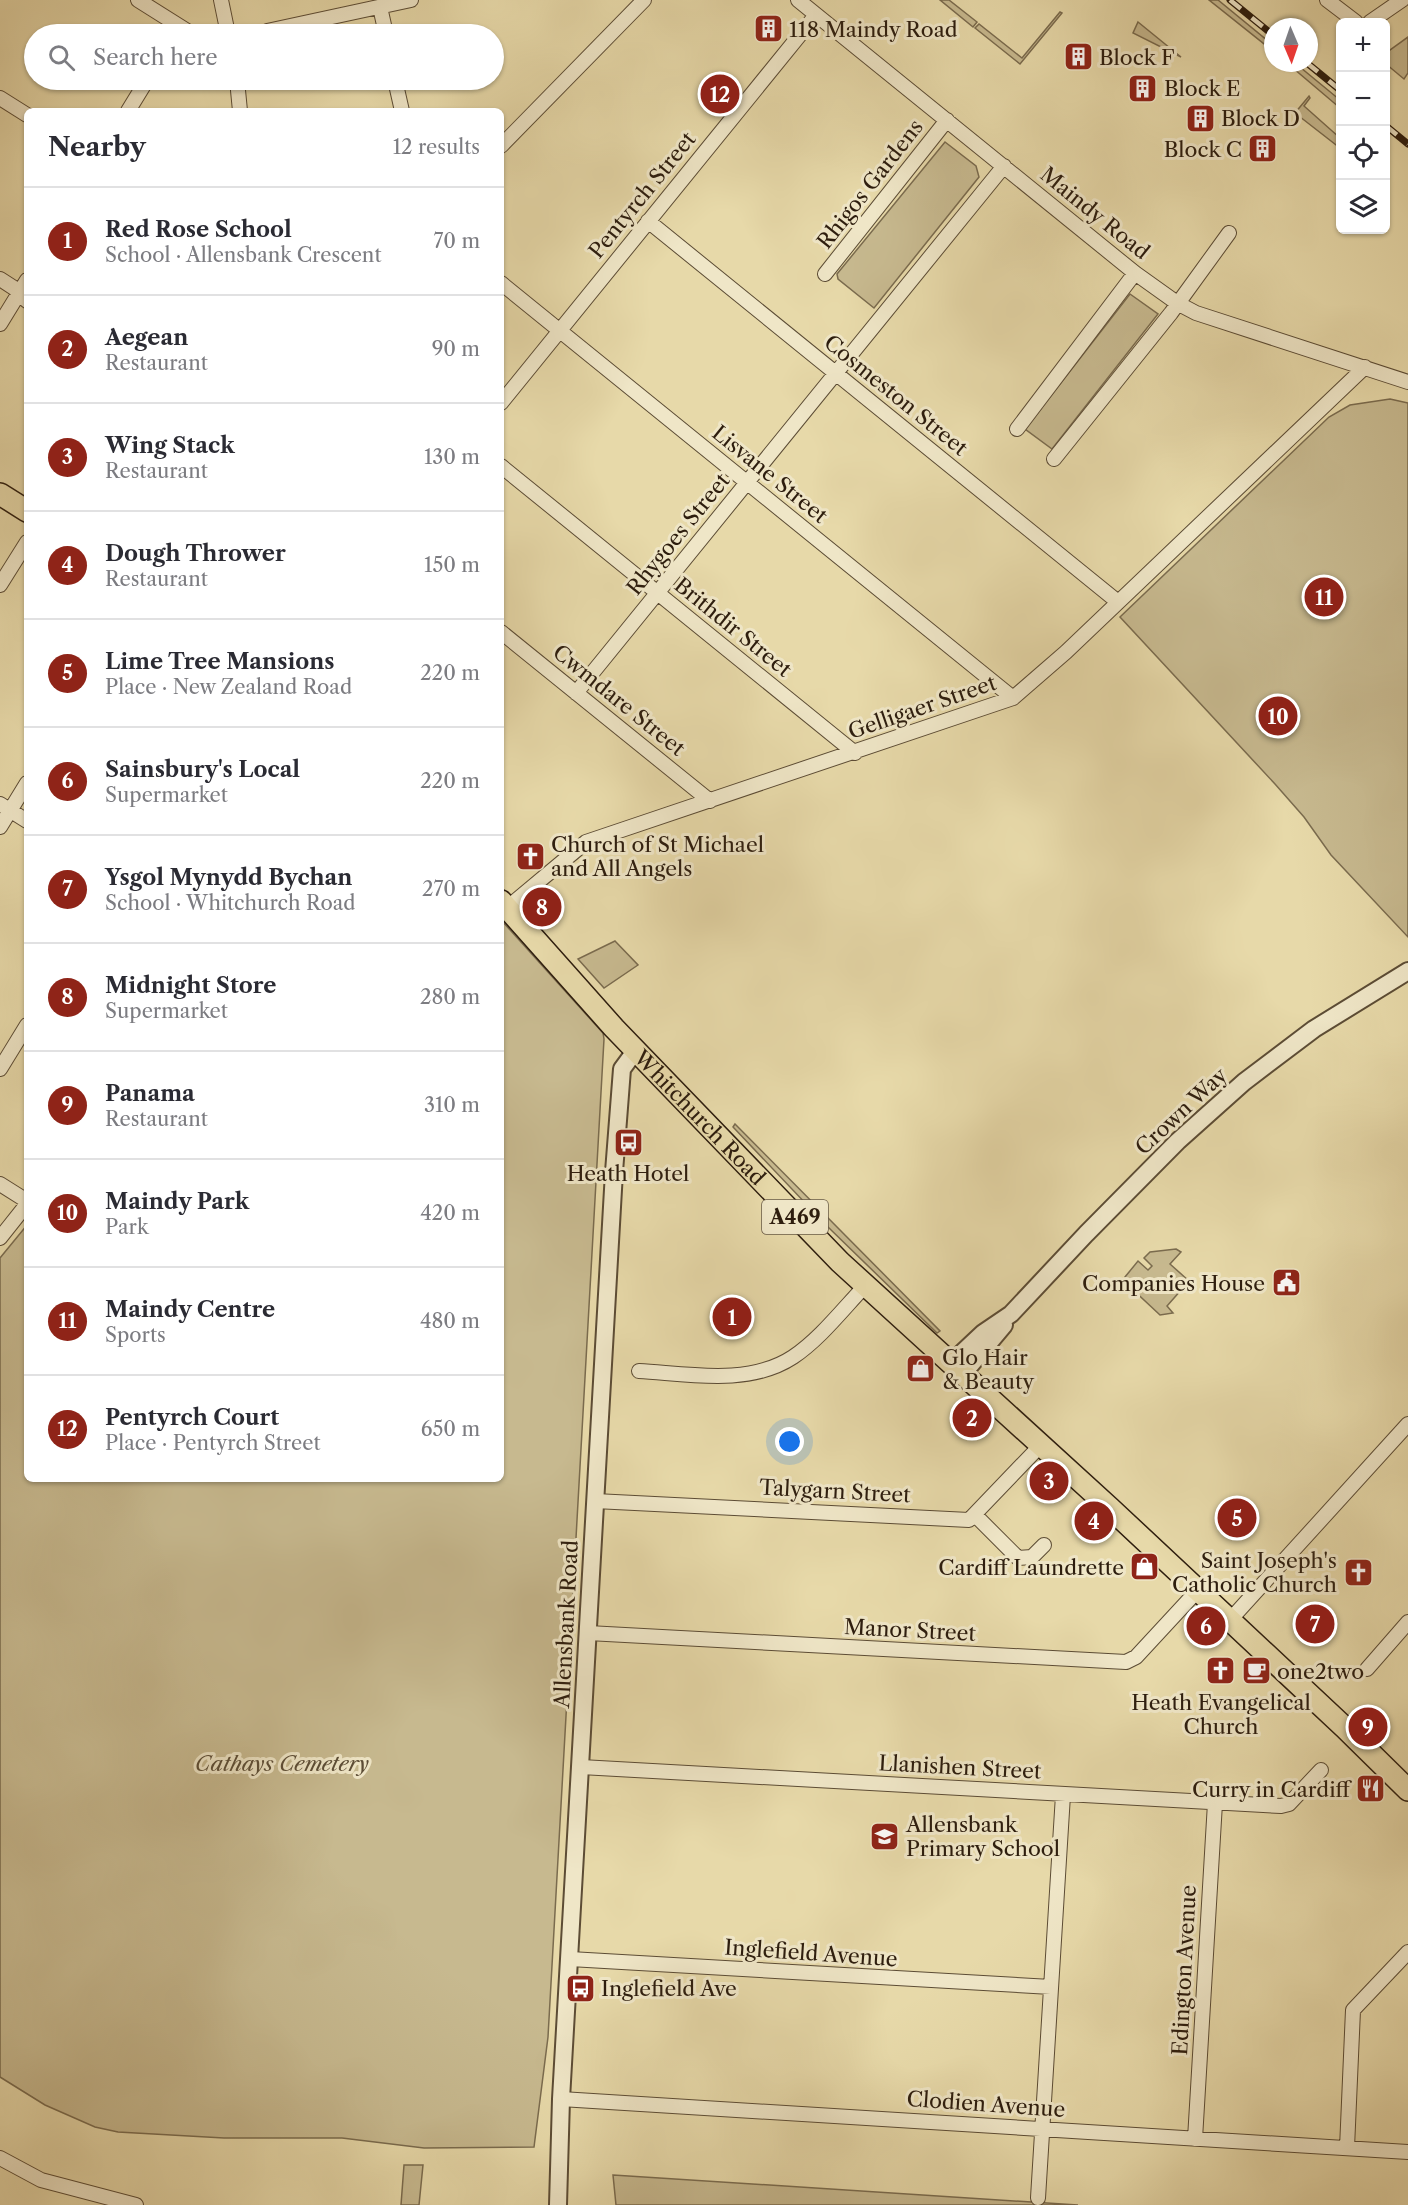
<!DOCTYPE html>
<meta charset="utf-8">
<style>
body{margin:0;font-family:"Libre Caslon Text",serif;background:#f2f2f3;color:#2b2b33}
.controls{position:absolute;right:18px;top:18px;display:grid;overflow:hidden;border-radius:9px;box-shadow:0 2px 4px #0004}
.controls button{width:54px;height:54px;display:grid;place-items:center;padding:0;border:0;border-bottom:2px solid #e1e1e2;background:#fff;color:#2b2b33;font:30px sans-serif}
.compass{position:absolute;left:1264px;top:18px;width:54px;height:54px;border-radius:50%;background:#fff;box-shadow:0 2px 4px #0004;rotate:178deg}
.you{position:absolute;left:790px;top:1442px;width:21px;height:21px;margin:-15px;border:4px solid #fff;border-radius:50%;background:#1a73e8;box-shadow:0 0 0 9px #1a73e833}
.badge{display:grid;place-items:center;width:39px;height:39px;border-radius:50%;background:#8f2418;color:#fff;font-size:20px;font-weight:700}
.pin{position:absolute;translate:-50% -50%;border:3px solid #fff;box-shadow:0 2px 6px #0006}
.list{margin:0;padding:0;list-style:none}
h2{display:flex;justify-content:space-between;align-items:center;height:78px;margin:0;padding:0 24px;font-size:26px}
h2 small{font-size:20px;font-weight:400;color:#7c7c81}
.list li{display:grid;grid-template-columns:39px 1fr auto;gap:18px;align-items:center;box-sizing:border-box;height:108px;padding:0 24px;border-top:2px solid #e1e1e2}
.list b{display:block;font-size:22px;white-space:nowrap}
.list p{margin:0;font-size:20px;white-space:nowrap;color:#7c7c81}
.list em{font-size:20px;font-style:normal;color:#7c7c81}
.icon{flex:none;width:33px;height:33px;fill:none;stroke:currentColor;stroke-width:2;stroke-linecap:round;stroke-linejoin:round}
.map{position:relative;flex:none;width:1408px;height:2205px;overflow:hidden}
.search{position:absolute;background:#fff;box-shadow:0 2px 4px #0004;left:24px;top:24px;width:480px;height:66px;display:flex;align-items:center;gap:15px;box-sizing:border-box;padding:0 21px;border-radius:33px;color:#7c7c81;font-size:22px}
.panel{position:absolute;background:#fff;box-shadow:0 2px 4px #0004;left:24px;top:108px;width:480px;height:1374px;border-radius:9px}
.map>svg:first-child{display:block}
.green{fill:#c7b98f;stroke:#7a6b4e;stroke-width:1.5}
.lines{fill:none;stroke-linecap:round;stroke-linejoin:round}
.minor-casing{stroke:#5c4c35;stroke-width:16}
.tertiary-casing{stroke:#5c4c35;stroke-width:20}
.primary-casing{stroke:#2d1d0e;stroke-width:24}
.minor{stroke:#efe6c7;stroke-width:14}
.tertiary{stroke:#efe6c7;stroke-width:16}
.primary{stroke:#e7d9a9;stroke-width:21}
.rail-casing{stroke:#2d1d0e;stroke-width:7}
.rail{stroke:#efe6c7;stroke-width:4.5;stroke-dasharray:14;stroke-linecap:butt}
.labels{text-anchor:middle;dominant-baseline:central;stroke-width:6;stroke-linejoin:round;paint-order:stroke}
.shield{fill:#efe6c7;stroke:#675946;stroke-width:1.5}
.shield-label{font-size:20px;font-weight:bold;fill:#2d1d0e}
.poi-label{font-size:21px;fill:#2d1d0e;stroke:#efe6c7;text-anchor:start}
.street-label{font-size:21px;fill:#2d1d0e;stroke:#efe6c7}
.park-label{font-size:21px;font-style:italic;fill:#5b4c35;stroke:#efe6c7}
</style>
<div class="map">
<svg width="1408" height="2205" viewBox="0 0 1408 2205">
<rect width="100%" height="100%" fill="#e7d9a9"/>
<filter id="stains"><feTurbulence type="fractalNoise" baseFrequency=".00333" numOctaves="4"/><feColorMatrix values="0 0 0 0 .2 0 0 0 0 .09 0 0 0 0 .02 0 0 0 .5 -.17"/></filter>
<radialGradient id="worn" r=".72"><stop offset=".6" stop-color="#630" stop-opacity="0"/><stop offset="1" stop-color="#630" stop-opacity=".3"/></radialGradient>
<path class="green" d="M940,0H949L977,22L973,27Z
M1209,0H1218L1273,45V51Z
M1060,12L1062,13L1020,64L975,28L979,24L1022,58Z
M1138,22L1181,57L1133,33Z
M1408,37V73L1404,79L1386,64V53Z
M1287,63H1295L1340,100V108Z
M1309,96L1310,98L1304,106L1340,138V148L1295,113Z
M945,142L976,166L979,177L874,308L838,279L837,274Z
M1130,294L1158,314L1052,449L1025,429Z
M1390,399L1408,403V937L1331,855L1304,817L1275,784L1120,617L1329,417L1350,405Z
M501,920L603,1033L604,1039L548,2037L534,2147L424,2148L342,2138H224L118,2132L95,2127L45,2105L0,2077V1258L27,1225V1479H501Z
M615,941L638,965L604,988L578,959Z
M735,1124L940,1331L937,1333L828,1227L733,1127Z
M1176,1249L1181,1252L1170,1264L1189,1281L1167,1306L1173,1313L1160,1315L1128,1285L1125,1277L1138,1261L1148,1270L1152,1266L1144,1258L1150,1252Z
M404,2165H423L419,2205H401Z
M613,2175L1078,2205H616Z"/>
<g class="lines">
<defs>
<path id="minor" d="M138,0L192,34
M221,0L228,34
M798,0L1135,273L1177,303L1196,313L1408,382
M1327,0L1356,22
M380,7L386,34
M1370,22L1402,0
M267,31L411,0
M237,80L240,111
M395,80L402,111
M0,98L27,115
M128,111L147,80
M501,146L644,0
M648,221L1118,602
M825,274L947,120
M0,279L14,288L27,301
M501,283L1013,698
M0,324L27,280
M501,403L816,15
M1017,429L1135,273
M1054,459L1171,313L1229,233
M501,466L855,753
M0,585L27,542
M501,632L710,801
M576,693L1004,166
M0,804L27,821
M0,827L27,783
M507,908L586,842L1013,698L1066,652L1365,367
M0,1069L27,1025
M0,1184L27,1201
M0,1238L27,1204
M639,1371C689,1374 749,1386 793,1357C820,1339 843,1309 865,1286
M595,1501L969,1520L1040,1446
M976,1516L1018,1558L1032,1557L1044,1545
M1230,1620L1408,1424
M588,1633L1126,1662L1136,1657L1198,1590
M1367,1669L1408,1622
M581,1767L1281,1806L1289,1804L1321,1770
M570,1959L1051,1987
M561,2099L1408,2152
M1195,2139L1215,1803
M1347,2148L1353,2010L1408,1952
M0,2158L41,2180L136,2205
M1038,2198L1063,1795"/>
<path id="tertiary" d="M950,1364L983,1333L1011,1314L1086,1234L1178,1141L1244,1082L1314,1029L1408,971
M962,1375L1004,1325
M558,2205L561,2099L614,1172L622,1069L636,1050"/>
<g id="primary">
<path d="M0,494L27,511"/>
<path id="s1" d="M501,901L614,1028L840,1262L1110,1508L1344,1727L1408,1790"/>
</g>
</defs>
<use href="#minor" class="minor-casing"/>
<use href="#tertiary" class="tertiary-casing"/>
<use href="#primary" class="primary-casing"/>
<use href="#minor" class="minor"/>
<use href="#tertiary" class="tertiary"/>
<use href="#primary" class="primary"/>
<defs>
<path id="rail" d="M1230,0L1273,35
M1307,63L1340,90
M1386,126L1408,144"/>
</defs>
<use href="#rail" class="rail-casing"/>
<use href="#rail" class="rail"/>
</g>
<defs>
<symbol id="building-square" viewBox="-11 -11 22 22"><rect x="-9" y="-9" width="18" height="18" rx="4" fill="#8f2418" stroke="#efe6c7"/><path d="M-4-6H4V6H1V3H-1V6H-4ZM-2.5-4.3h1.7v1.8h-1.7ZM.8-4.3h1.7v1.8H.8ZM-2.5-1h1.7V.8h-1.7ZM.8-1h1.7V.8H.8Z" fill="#fff"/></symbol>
<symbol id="church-square" viewBox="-11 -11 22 22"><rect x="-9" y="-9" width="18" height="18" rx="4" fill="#8f2418" stroke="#efe6c7"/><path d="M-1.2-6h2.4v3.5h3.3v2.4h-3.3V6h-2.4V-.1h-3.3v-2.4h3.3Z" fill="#fff"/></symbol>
<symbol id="bus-square" viewBox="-11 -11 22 22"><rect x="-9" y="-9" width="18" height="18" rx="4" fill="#8f2418" stroke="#efe6c7"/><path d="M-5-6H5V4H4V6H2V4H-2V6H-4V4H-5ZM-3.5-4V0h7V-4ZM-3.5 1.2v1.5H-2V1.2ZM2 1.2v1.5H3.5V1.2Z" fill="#fff"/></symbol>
<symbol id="civic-square" viewBox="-11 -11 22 22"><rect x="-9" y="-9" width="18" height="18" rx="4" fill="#8f2418" stroke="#efe6c7"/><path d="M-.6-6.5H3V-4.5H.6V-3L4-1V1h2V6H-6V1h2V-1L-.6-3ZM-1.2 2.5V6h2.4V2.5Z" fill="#fff"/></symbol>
<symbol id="shop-square" viewBox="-11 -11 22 22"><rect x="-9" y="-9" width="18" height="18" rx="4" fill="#8f2418" stroke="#efe6c7"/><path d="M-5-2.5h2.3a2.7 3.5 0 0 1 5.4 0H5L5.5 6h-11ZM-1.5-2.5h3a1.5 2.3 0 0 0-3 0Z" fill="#fff"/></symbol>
<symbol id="cafe-square" viewBox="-11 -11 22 22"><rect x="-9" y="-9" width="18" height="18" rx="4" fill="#8f2418" stroke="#efe6c7"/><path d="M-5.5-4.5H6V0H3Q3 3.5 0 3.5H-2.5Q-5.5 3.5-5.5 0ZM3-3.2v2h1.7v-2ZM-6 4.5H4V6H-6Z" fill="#fff"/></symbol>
<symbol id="restaurant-square" viewBox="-11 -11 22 22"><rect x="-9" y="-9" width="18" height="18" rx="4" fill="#8f2418" stroke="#efe6c7"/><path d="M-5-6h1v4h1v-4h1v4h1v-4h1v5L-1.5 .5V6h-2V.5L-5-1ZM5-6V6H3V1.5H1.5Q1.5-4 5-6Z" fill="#fff"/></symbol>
<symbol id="school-square" viewBox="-11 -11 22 22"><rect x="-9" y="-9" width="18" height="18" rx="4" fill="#8f2418" stroke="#efe6c7"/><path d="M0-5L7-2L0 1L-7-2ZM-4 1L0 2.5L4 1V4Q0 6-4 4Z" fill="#fff"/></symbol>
</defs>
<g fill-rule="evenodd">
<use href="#building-square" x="752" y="12" width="33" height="33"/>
<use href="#building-square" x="1062" y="40" width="33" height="33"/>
<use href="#building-square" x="1126" y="72" width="33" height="33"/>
<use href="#building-square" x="1184" y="102" width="33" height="33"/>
<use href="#building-square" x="1246" y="132" width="33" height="33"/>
<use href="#church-square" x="514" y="840" width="33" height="33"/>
<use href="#bus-square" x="612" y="1126" width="33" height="33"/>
<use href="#civic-square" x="1270" y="1266" width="33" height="33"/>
<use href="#shop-square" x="904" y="1352" width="33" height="33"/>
<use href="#shop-square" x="1128" y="1550" width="33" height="33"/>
<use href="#church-square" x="1342" y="1556" width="33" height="33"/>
<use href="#church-square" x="1204" y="1654" width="33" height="33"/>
<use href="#cafe-square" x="1240" y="1654" width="33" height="33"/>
<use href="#restaurant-square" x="1354" y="1772" width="33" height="33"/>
<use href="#school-square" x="868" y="1820" width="33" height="33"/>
<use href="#bus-square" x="564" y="1972" width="33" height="33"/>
</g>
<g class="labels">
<rect class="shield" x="762" y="1200" width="66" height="34" rx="4.5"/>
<g class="shield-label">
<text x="795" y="1217">A469</text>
</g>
<g class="poi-label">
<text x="789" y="29">118 Maindy Road</text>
<text x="1099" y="57">Block F</text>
<text x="1164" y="88">Block E</text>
<text x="1221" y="118">Block D</text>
<text x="1242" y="149" text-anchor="end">Block C</text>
<text x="551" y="844">Church of St Michael<tspan x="551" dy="24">and All Angels</tspan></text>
<text x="628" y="1173" text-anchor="middle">Heath Hotel</text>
<text x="1265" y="1283" text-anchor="end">Companies House</text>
<text x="942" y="1357">Glo Hair<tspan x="942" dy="24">&amp; Beauty</tspan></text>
<text x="1337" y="1560" text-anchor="end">Saint Joseph's<tspan x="1337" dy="24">Catholic Church</tspan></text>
<text x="1124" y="1567" text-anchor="end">Cardiff Laundrette</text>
<text x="1277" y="1671">one2two</text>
<text x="1221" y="1702" text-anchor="middle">Heath Evangelical<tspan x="1221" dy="24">Church</tspan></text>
<text x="1350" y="1789" text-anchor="end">Curry in Cardiff</text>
<text x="906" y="1824">Allensbank<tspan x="906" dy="24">Primary School</tspan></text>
<text x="601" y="1988">Inglefield Ave</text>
</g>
<g class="street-label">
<text transform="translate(870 184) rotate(-52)">Rhigos Gardens</text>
<text transform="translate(642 195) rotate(-51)">Pentyrch Street</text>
<text transform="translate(1095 213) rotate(39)">Maindy Road</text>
<text transform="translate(896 395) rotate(39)">Cosmeston Street</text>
<text transform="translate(770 474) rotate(39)">Lisvane Street</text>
<text transform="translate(678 534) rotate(-51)">Rhygoes Street</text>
<text transform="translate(733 627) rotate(39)">Brithdir Street</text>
<text transform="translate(619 700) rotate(39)">Cwmdare Street</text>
<text transform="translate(922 707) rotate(-19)">Gelligaer Street</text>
<text transform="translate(1181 1111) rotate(-43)">Crown Way</text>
<text stroke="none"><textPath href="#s1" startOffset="294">Whitchurch Road</textPath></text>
<text transform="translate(835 1491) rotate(3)">Talygarn Street</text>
<text transform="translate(566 1624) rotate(-87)">Allensbank Road</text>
<text transform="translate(910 1630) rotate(3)">Manor Street</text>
<text transform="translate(960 1767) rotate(3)">Llanishen Street</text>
<text transform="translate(811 1953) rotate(4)">Inglefield Avenue</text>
<text transform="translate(1184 1970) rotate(-87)">Edington Avenue</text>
<text transform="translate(986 2104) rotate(4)">Clodien Avenue</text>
</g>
<g class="park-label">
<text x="282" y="1763">Cathays Cemetery</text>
</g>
</g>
<rect width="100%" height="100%" filter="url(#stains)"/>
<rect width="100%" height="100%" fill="url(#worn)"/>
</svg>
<div class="controls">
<button>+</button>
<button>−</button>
<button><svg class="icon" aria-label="locate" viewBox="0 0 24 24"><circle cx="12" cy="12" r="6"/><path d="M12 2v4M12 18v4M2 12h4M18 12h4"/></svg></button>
<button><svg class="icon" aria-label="layers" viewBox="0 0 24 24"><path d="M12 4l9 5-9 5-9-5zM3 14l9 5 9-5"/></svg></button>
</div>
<svg class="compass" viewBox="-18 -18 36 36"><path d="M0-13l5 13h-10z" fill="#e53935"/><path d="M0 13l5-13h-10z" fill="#7c7c81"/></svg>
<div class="you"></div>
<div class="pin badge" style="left:732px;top:1317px">1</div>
<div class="pin badge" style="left:972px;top:1418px">2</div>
<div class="pin badge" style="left:1049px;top:1481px">3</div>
<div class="pin badge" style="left:1094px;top:1521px">4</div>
<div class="pin badge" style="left:1237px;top:1518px">5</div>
<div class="pin badge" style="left:1206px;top:1626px">6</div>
<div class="pin badge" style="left:1315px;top:1624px">7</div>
<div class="pin badge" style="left:542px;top:907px">8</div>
<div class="pin badge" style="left:1368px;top:1727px">9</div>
<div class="pin badge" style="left:1278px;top:716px">10</div>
<div class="pin badge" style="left:1324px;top:597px">11</div>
<div class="pin badge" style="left:720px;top:94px">12</div>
<div class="search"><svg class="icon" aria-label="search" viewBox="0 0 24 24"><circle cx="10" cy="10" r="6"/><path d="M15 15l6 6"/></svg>Search here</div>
<section class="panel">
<h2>Nearby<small>12 results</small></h2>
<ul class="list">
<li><span class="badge">1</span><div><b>Red Rose School</b><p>School · Allensbank Crescent</p></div><em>70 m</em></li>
<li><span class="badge">2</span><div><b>Aegean</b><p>Restaurant</p></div><em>90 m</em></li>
<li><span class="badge">3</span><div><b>Wing Stack</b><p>Restaurant</p></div><em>130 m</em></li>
<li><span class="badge">4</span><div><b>Dough Thrower</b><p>Restaurant</p></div><em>150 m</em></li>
<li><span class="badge">5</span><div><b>Lime Tree Mansions</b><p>Place · New Zealand Road</p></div><em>220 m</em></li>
<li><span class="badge">6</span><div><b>Sainsbury's Local</b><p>Supermarket</p></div><em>220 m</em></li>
<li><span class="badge">7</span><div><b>Ysgol Mynydd Bychan</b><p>School · Whitchurch Road</p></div><em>270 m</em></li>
<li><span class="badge">8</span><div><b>Midnight Store</b><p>Supermarket</p></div><em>280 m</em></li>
<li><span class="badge">9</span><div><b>Panama</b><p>Restaurant</p></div><em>310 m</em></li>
<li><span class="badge">10</span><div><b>Maindy Park</b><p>Park</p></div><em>420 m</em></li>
<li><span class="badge">11</span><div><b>Maindy Centre</b><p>Sports</p></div><em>480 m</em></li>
<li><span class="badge">12</span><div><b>Pentyrch Court</b><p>Place · Pentyrch Street</p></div><em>650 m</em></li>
</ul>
</section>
</div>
